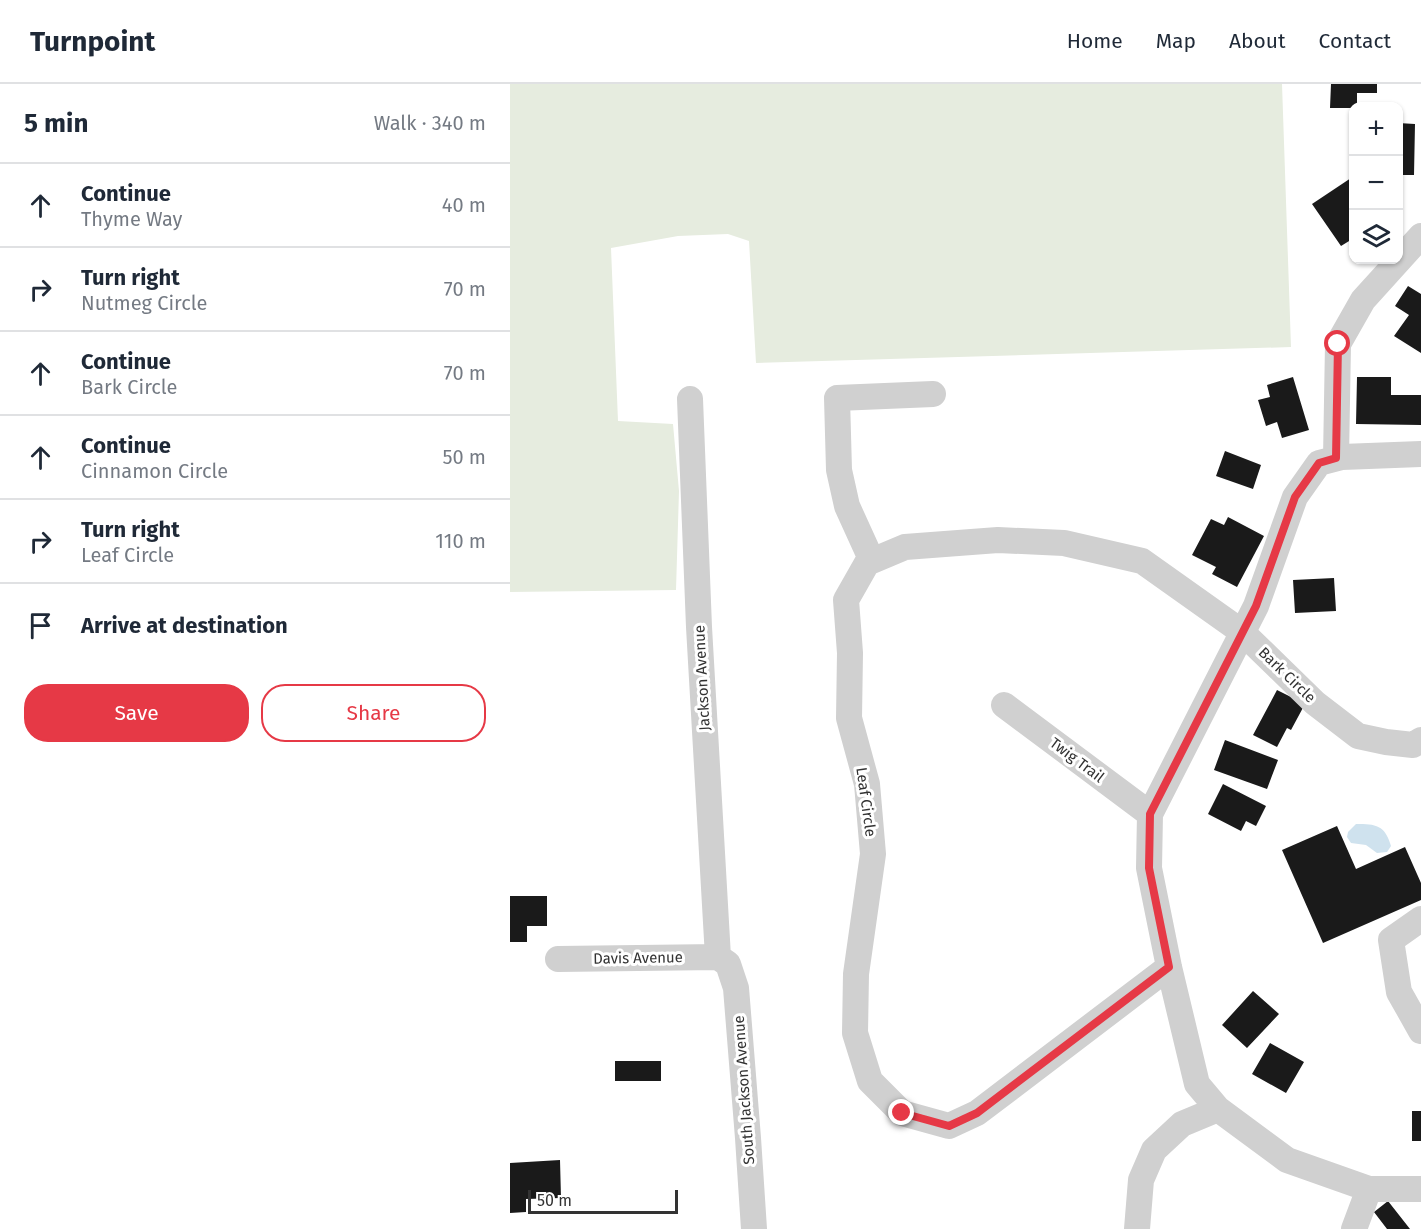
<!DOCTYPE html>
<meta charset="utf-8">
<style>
body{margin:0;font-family:"Fira Sans",sans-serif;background:#f2f2f3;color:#1f2937}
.controls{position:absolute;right:18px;top:18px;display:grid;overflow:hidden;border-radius:12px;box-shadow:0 2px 4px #0004}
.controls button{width:54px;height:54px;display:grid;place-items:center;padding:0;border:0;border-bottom:2px solid #e0e1e3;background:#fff;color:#1f2937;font:30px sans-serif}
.scale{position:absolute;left:18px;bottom:15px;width:150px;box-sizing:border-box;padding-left:6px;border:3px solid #333;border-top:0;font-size:16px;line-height:21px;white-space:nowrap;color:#333;-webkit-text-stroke:4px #fff;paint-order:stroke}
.stop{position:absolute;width:18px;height:18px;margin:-14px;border:4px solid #e63946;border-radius:50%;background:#fff}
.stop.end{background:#e63946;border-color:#fff;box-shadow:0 2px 6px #0008}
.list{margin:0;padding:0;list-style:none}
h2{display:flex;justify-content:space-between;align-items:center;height:78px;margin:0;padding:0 24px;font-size:26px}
h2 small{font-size:20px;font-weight:400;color:#747a83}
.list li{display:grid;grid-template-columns:39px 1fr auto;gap:18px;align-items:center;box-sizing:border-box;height:84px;padding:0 24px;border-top:2px solid #e0e1e3}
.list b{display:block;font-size:22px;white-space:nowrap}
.list p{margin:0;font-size:20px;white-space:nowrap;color:#747a83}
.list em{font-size:20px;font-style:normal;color:#747a83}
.actions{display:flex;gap:12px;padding:18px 24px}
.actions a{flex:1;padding:14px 0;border:2px solid #e63946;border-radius:24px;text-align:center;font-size:21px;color:#e63946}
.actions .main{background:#e63946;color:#fff}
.icon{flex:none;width:33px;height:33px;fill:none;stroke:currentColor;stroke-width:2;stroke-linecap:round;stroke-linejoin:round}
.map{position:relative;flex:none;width:911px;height:1145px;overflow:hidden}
header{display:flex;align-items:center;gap:36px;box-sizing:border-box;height:84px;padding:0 30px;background:#fff;border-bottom:2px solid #e0e1e3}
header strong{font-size:28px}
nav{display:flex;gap:33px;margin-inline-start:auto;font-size:21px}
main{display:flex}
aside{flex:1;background:#fff}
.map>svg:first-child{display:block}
.green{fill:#e6ecdf}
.water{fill:#cfe2ee}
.building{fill:#1a1a1a}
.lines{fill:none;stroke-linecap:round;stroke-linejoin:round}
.minor{stroke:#d0d0d0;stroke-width:26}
.route{stroke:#e63946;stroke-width:8}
.labels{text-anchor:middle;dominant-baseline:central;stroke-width:6;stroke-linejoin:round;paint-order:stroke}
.street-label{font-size:15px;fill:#333;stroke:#fff}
</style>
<header>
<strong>Turnpoint</strong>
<nav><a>Home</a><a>Map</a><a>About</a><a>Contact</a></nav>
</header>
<main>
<aside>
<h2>5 min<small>Walk · 340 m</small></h2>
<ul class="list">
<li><svg class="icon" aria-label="ahead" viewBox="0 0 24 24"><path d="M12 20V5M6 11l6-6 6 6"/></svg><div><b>Continue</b><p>Thyme Way</p></div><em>40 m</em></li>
<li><svg class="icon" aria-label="right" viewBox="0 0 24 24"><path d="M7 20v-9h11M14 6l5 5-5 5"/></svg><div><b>Turn right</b><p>Nutmeg Circle</p></div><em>70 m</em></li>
<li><svg class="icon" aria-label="ahead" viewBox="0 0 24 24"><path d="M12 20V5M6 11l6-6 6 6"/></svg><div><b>Continue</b><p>Bark Circle</p></div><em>70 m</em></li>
<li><svg class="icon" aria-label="ahead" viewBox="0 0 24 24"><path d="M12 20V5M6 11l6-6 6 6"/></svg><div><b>Continue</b><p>Cinnamon Circle</p></div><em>50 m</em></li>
<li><svg class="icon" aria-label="right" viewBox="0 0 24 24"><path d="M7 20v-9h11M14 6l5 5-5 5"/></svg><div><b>Turn right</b><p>Leaf Circle</p></div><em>110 m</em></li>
<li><svg class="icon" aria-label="arrive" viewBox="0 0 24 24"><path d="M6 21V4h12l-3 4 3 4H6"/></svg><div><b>Arrive at destination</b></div></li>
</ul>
<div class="actions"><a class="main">Save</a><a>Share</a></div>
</aside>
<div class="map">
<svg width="911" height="1145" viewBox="0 0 911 1145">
<rect width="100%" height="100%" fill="#fff"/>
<path class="green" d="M0,0H772L781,263L246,279L239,157L218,150L168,152L101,164L108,337L163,340L169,407L166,506L0,508Z"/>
<path class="water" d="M846,740C866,740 875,741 881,762L877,768L867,769L856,761L841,759L837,753L838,748Z"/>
<path class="building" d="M821,0H867V9H847V22H844V24H820Z
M888,39L905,40L904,91H888Z
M844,92V154L831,162L802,120Z
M898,202L911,210V269L884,252L899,231L885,222Z
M783,293L799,346L772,354L767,338L756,342L748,316L760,313L757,301Z
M847,293H881V311H911V341L846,340Z
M715,367L751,381L743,405L706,392Z
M718,433L754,452L727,503L702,490L706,483L682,471L701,435L714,441Z
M824,494L826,527L785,529L783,496Z
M767,606L795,620L781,646L777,644L767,663L743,651Z
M715,656L768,676L757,705L704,686Z
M713,700L756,722L746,742L736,737L731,747L698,730Z
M827,742L846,785L895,763L911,799V816L813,859L772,766Z
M0,812H37V842H17V858H0Z
M743,907L769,930L737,964L712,941Z
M760,959L794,978L776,1009L742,990Z
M105,977H151V997H105Z
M902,1027H911V1057H902Z
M50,1076L51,1114L16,1115V1128L0,1129V1079Z
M878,1117L900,1145H877L864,1128Z"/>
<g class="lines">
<path class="minor" d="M180,315L189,543L208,873
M911,370L832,373L809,379L785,413L746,522L640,730L639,784L659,883L687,1000L708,1025L777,1076L859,1105H911
M826,374L828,260L853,216L911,152
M362,477L337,422L329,386L327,314L423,310
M494,621L640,730
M911,835L881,856L889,908L911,947
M208,873L218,880L226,904L238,1054L244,1145
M48,875L208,873
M659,883L467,1029L439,1042L392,1029L360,997L345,949L346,890L363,770L357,700L339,634L340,569L336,516L357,479L395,463L488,456L554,459L632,477L732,548L805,619L848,652L876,658L903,661L911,656
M627,1145L631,1096L644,1066L672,1040L708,1025
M844,1145L859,1105"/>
</g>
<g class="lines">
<path class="route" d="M392,1029L439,1042L467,1029L659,883L639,784L640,730L746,522L785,413L809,379L826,374L828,260"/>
</g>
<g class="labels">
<g class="street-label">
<text transform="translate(777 591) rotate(44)">Bark Circle</text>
<text transform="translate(192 594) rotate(-93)">Jackson Avenue</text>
<text transform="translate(567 676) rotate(37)">Twig Trail</text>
<text transform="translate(356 718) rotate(82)">Leaf Circle</text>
<text transform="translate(128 874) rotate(-1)">Davis Avenue</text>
<text transform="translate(234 1006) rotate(-94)">South Jackson Avenue</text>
</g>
</g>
</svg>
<div class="controls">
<button>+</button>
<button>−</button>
<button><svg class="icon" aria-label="layers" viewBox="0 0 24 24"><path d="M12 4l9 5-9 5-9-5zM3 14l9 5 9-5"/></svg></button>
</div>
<div class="scale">50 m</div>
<div class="stop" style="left:828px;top:260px"></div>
<div class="stop end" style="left:392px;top:1029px"></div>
</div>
</main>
